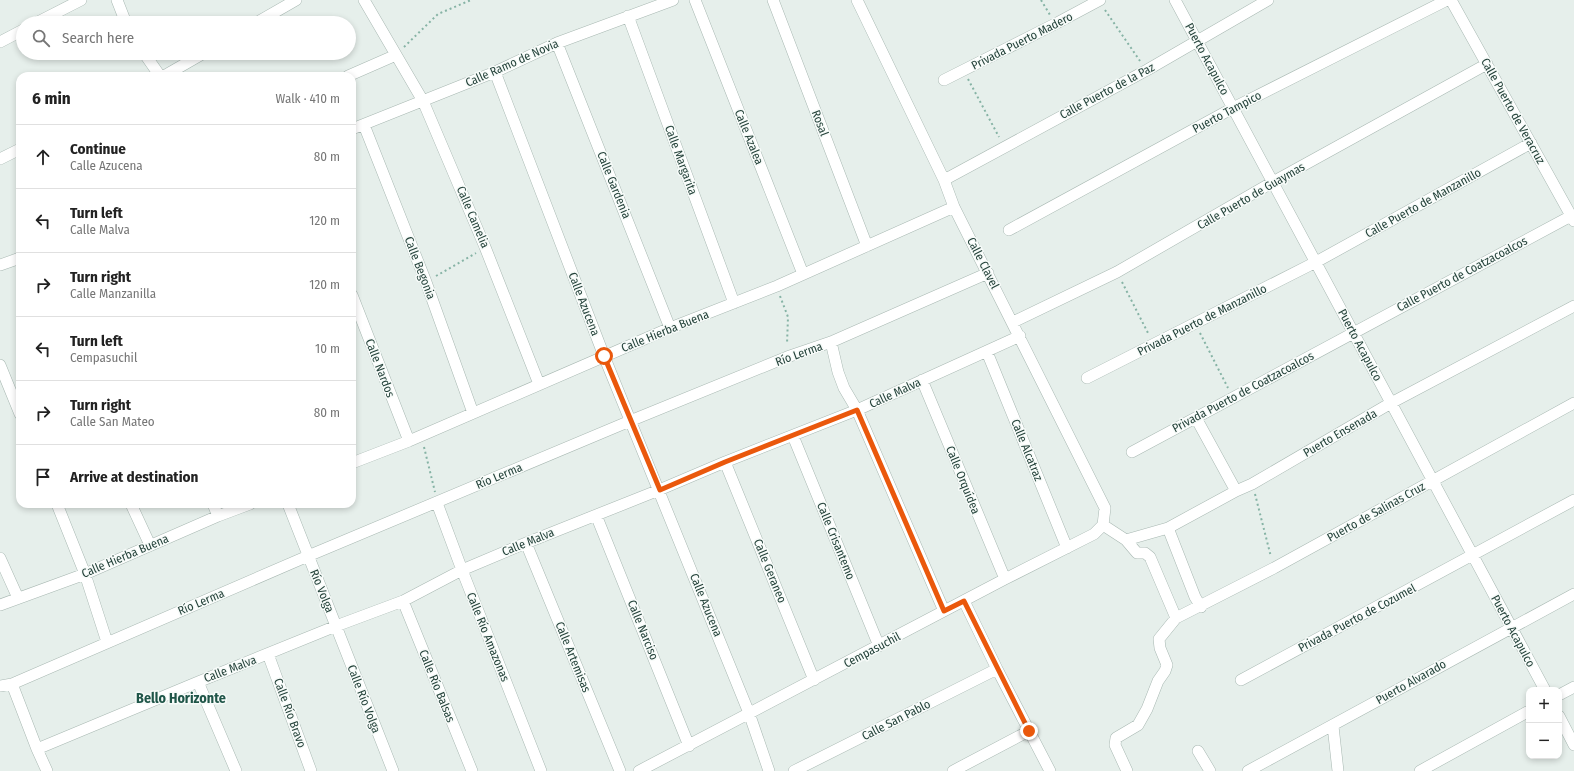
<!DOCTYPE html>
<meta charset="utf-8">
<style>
body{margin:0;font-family:"Fira Sans Condensed",sans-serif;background:#f2f2f2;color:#222}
.controls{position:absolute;right:12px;bottom:12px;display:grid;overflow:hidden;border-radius:8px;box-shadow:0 2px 6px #0003}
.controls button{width:36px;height:36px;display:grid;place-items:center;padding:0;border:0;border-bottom:1px solid #e0e0e0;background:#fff;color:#222;font:20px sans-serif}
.stop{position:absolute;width:12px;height:12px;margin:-9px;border:3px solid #ea580c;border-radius:50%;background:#fff}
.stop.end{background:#ea580c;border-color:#fff;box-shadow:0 1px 4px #0008}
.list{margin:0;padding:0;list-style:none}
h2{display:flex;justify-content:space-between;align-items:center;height:52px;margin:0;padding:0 16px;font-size:17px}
h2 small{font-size:13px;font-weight:400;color:#767676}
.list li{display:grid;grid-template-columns:26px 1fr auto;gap:12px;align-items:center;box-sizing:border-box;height:64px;padding:0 16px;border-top:1px solid #e0e0e0}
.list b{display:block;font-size:15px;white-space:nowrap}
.list p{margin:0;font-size:13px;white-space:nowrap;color:#767676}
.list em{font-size:13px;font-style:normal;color:#767676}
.icon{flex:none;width:22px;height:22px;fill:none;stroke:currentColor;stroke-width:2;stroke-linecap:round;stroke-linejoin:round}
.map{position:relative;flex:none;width:1574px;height:771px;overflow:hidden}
.search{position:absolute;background:#fff;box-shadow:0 2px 6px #0003;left:16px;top:16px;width:340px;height:44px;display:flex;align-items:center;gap:10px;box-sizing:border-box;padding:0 14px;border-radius:22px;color:#767676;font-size:15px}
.panel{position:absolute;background:#fff;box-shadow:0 2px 6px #0003;left:16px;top:72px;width:340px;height:436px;border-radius:12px}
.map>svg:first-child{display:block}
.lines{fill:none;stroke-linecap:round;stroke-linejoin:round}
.minor-casing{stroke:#a8b8b2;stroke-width:12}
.path{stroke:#86b3a5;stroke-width:2;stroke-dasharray:2 3;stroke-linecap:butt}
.minor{stroke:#fff;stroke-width:11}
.route{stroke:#ea580c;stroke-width:5}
.labels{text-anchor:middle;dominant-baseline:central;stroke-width:3;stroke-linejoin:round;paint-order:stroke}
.street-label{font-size:12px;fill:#24423a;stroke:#f7fbf9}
.quarter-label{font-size:14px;font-weight:bold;fill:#1f5548;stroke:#f7fbf9}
</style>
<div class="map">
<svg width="1574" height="771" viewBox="0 0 1574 771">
<rect width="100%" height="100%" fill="#e6efeb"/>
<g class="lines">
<defs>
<path id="minor" d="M117,0L126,23
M364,0L423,101L485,247L539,384
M695,0L803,274
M773,0L867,246
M857,0L944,180L954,207L1105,508L1103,525
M1175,0L1545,690
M1451,0L1574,221
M628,16L734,303
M36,23L81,0
M256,23L296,0
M0,42L23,30
M557,43L670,328
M144,53L160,76
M495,72L604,356L749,713L769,771
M164,76L204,53
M348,76L396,55
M944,80L1055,24L1100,0
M364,125L426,282L473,413
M352,129L495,72L557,43L673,0
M0,159L20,149
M944,180L1147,70L1268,0
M1009,230L1233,108L1447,0
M0,265L20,258
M352,295L409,441
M1013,322L1117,272L1273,182L1487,64
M831,342L838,372L844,388L857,410L944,611
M987,352L1067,548
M0,365L20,414
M1087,378L1316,262L1531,143
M922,380L1005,579
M1196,418L1236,491
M793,436L879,646
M1132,452C1278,373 1424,294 1571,216
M725,462L814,680
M352,463L409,441L670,328L777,286L954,207
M437,503L462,570L541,771
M57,504L85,574L107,642
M131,504L150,545
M213,504L218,516
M288,504L393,771
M596,515L689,746
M1103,525L1126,540L1168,528L1236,491L1252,484L1391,403L1574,306
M1168,528L1195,597L1201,607
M1126,540L1137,553H1145L1150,557L1176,618
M526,543L620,771
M0,558L18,598
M403,601L472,771
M964,601L997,669L1050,771
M0,605L85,574L218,516L250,504
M268,654L311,771
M1241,680L1574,500
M198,682L236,771
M12,684L37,749L47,771
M0,686L12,684L308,556L630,421L787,357L831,342L988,273
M1559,695L1574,687
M1559,716L1574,745
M1333,726L1338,771
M37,749L198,682L336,626L403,601L462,570L526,543L659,490L725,462L857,410L1020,336
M1198,751L1210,771
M639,771L1005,579L1094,534L1103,525
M794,771L997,669
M953,771L1029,731
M1127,771L1115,745L1116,738L1138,725L1147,709L1158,681L1165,671L1167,665L1160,648L1159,639L1176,618L1274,568L1574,403
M1248,771L1574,594
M1420,771L1529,711"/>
</defs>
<use href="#minor" class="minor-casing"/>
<path class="path" d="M1041,0L1050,15
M1105,10L1140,61
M404,47L438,14L471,0
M968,79L999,137
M436,276L476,253
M1122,282L1149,335
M780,296L788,317L787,344
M1200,333L1228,388
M424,447L435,492
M1255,494L1271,557"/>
<use href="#minor" class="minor"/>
</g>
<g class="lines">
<path class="route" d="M604,356L660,490L725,462L857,410L944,611L964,601L1029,731"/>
</g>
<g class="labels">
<g class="street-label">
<text transform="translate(1022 41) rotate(-27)">Privada Puerto Madero</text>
<text transform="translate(1207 59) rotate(62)">Puerto Acapulco</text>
<text transform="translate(512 63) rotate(-24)">Calle Ramo de Novia</text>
<text transform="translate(1107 91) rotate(-28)">Calle Puerto de la Paz</text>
<text transform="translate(1513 111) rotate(61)">Calle Puerto de Veracruz</text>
<text transform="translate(1227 112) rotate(-28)">Puerto Tampico</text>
<text transform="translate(820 123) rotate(69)">Rosal</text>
<text transform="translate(749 137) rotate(68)">Calle Azalea</text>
<text transform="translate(681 160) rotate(70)">Calle Margarita</text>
<text transform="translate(614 185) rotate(68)">Calle Gardenia</text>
<text transform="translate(1251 196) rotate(-30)">Calle Puerto de Guaymas</text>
<text transform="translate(1423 203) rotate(-29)">Calle Puerto de Manzanillo</text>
<text transform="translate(473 217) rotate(67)">Calle Camelia</text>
<text transform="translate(983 263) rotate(63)">Calle Clavel</text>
<text transform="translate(420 268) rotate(69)">Calle Begonia</text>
<text transform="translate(1462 274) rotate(-28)">Calle Puerto de Coatzacoalcos</text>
<text transform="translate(584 304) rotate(69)">Calle Azucena</text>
<text transform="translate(1202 320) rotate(-27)">Privada Puerto de Manzanillo</text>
<text transform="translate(665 331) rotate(-22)">Calle Hierba Buena</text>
<text transform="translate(1360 345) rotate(62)">Puerto Acapulco</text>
<text transform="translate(799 354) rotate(-20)">Río Lerma</text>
<text transform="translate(380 368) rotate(69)">Calle Nardos</text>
<text transform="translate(1243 392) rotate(-28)">Privada Puerto de Coatzacoalcos</text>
<text transform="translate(895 393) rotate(-25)">Calle Malva</text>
<text transform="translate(1340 433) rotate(-30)">Puerto Ensenada</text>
<text transform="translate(1027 450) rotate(68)">Calle Alcatraz</text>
<text transform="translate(499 476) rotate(-23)">Río Lerma</text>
<text transform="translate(963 480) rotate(68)">Calle Orquídea</text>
<text transform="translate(1376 512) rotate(-29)">Puerto de Salinas Cruz</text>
<text transform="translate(836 541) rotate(68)">Calle Crisantemo</text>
<text transform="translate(528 542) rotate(-22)">Calle Malva</text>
<text transform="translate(125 556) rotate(-23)">Calle Hierba Buena</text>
<text transform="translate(770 571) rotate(68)">Calle Geraneo</text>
<text transform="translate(322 591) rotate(68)">Río Volga</text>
<text transform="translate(201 602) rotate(-23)">Río Lerma</text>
<text transform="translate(706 605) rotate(68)">Calle Azucena</text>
<text transform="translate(1357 618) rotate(-28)">Privada Puerto de Cozumel</text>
<text transform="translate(643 630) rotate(68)">Calle Narciso</text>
<text transform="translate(1513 631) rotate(62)">Puerto Acapulco</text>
<text transform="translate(488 637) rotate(68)">Calle Río Amazonas</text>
<text transform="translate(872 650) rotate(-28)">Cempasuchil</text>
<text transform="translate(573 657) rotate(68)">Calle Artemisas</text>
<text transform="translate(230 669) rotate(-21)">Calle Malva</text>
<text transform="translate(1411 682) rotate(-29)">Puerto Alvarado</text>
<text transform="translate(437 686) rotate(68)">Calle Río Balsas</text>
<text transform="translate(364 699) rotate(69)">Calle Río Volga</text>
<text transform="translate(290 713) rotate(70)">Calle Río Bravo</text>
<text transform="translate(896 720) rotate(-27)">Calle San Pablo</text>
</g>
<g class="quarter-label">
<text x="181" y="698">Bello Horizonte</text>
</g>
</g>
</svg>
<div class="controls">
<button>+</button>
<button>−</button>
</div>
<div class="stop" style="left:604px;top:356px"></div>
<div class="stop end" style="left:1029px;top:731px"></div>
<div class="search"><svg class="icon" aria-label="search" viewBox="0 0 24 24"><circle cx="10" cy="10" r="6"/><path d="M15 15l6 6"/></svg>Search here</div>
<section class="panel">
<h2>6 min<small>Walk · 410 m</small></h2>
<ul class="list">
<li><svg class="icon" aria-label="ahead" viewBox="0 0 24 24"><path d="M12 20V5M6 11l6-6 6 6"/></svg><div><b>Continue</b><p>Calle Azucena</p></div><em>80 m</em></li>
<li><svg class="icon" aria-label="left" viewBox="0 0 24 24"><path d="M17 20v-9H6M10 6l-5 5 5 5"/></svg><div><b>Turn left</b><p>Calle Malva</p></div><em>120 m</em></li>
<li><svg class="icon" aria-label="right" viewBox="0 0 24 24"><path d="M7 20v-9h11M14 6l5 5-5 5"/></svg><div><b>Turn right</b><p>Calle Manzanilla</p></div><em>120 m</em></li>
<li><svg class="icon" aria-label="left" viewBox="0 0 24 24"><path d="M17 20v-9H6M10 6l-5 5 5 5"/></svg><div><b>Turn left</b><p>Cempasuchil</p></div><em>10 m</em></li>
<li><svg class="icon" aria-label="right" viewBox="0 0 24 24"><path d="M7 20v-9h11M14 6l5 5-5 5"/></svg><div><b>Turn right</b><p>Calle San Mateo</p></div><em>80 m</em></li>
<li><svg class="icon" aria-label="arrive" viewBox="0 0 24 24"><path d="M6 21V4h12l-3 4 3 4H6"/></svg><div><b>Arrive at destination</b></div></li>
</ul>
</section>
</div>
